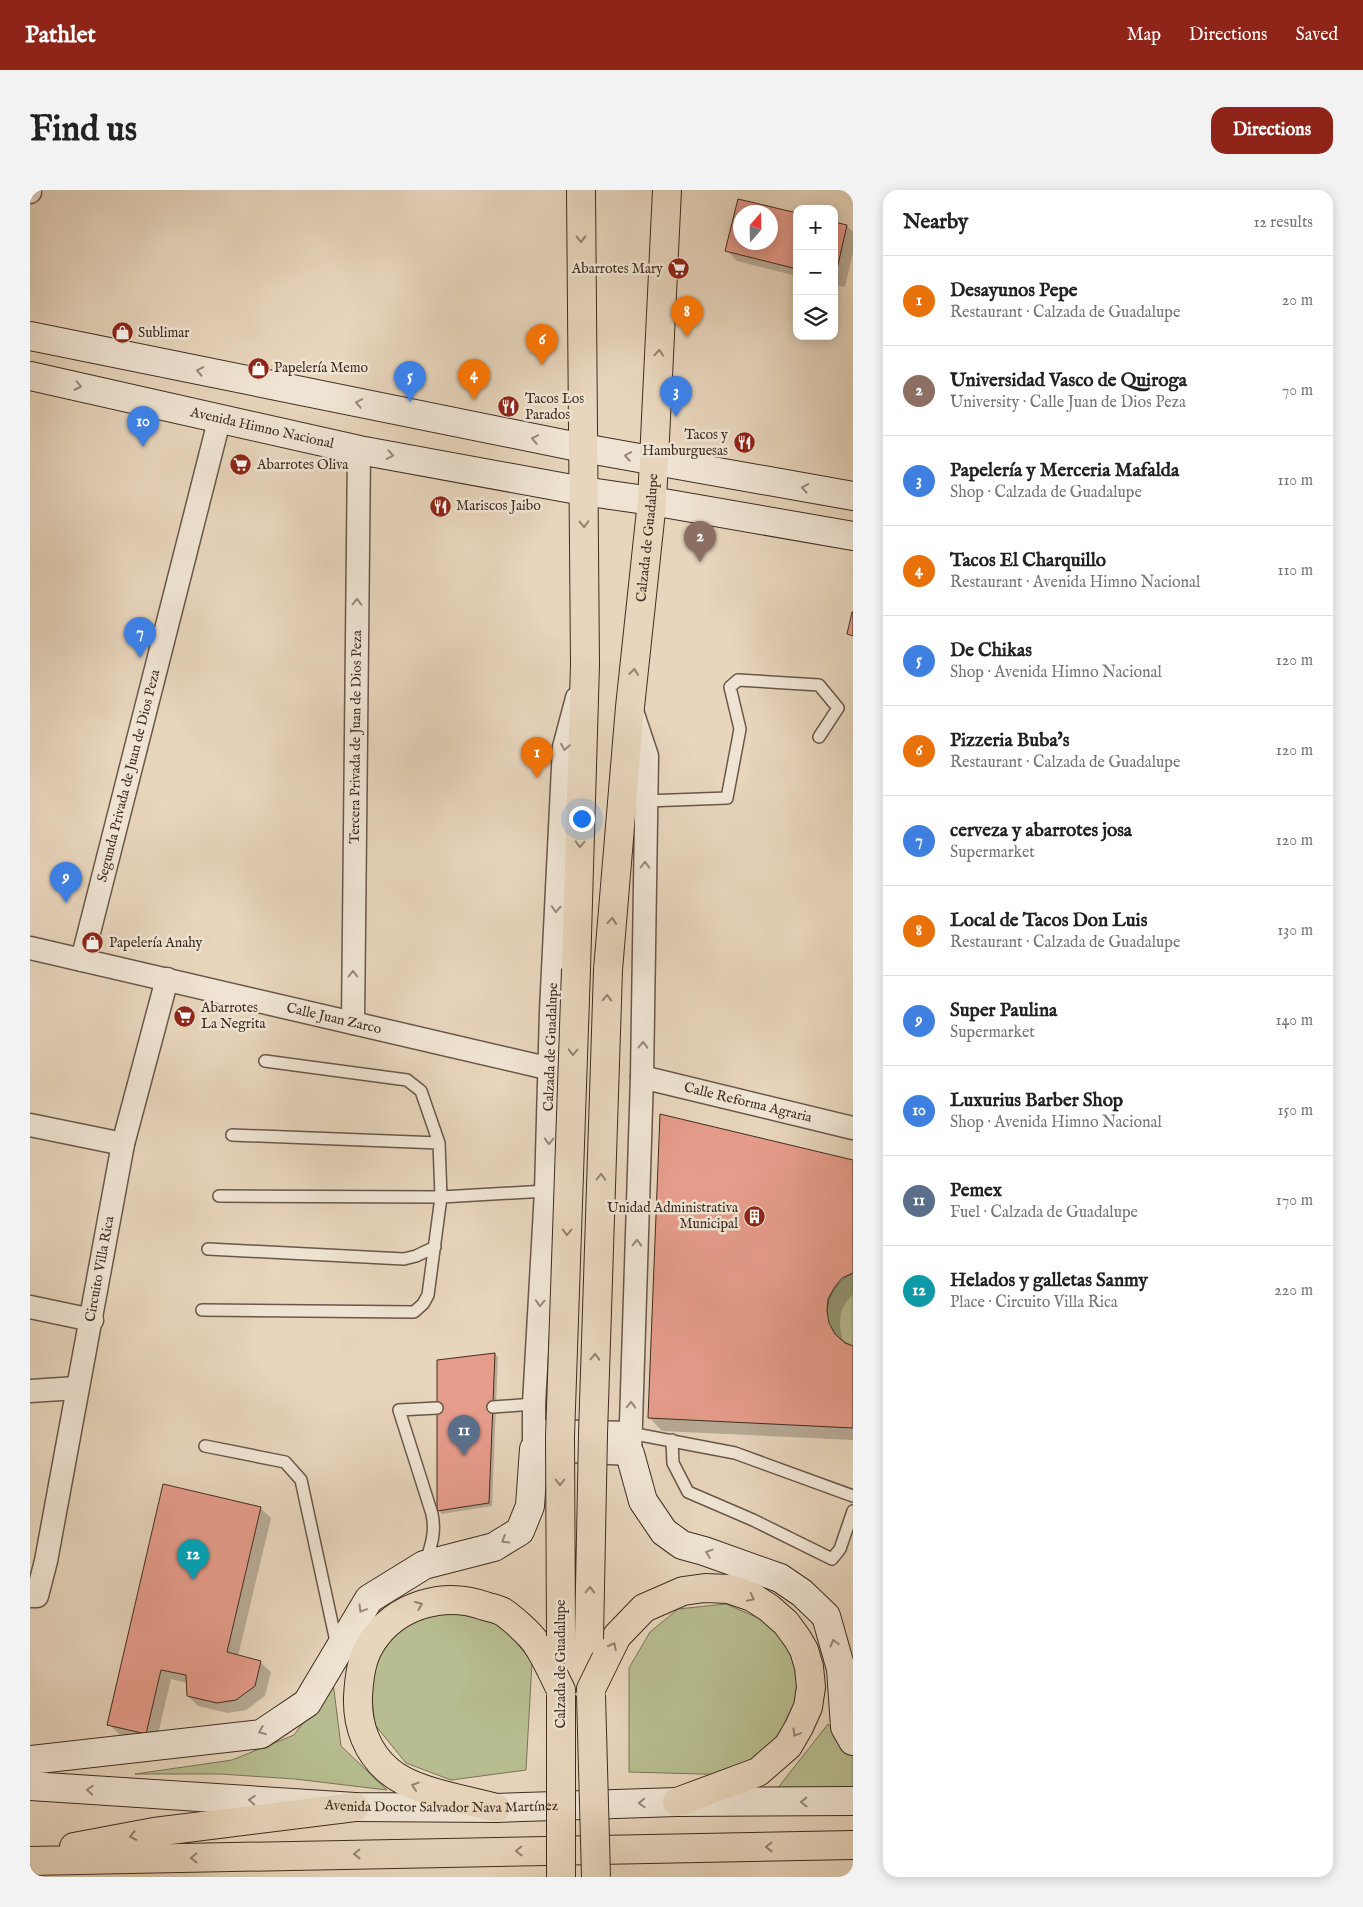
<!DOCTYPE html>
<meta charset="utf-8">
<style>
body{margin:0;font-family:"IM FELL English",serif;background:#f2f2f2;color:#222}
.controls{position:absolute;right:15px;top:15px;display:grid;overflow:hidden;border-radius:10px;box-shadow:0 2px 12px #0003}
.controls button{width:45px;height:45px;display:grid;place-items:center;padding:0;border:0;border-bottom:1px solid #e0e0e0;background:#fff;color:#222;font:25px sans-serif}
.compass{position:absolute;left:703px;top:15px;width:45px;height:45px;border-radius:50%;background:#fff;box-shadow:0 2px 12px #0003;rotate:20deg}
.you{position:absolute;left:551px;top:628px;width:18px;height:18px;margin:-12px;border:4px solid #fff;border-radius:50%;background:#1a73e8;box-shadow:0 0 0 8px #1a73e833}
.badge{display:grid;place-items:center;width:32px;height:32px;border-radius:50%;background:#8f2418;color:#fff;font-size:16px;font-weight:700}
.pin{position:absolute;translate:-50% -41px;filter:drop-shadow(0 1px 2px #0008)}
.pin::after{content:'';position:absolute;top:26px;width:18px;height:15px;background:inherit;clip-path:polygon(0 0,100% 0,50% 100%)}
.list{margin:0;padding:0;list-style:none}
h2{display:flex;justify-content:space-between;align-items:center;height:65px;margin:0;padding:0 20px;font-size:21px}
h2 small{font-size:16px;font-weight:400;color:#767676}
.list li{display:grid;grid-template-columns:32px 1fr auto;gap:15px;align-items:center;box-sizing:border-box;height:90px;padding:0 20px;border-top:1px solid #e0e0e0}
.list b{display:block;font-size:19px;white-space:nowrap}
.list p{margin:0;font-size:16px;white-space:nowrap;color:#767676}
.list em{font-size:16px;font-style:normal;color:#767676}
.icon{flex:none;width:28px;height:28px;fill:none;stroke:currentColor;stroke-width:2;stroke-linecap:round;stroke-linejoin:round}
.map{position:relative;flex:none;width:823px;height:1687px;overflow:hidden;border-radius:15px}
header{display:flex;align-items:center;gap:30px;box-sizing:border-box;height:70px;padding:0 25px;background:#8f2418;color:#fff}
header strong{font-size:24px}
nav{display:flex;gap:28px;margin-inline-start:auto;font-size:18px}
.intro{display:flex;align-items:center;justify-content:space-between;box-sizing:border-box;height:120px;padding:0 30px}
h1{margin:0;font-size:35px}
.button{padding:12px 22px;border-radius:15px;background:#8f2418;color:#fff;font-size:18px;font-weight:700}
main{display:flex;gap:30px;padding:0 30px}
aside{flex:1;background:#fff;border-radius:15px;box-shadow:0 2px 12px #0003}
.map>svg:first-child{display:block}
.green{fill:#b7bd90;stroke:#7b7558}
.shadow{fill:#0003;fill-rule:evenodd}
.building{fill:#e69c8b;stroke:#3f2d21;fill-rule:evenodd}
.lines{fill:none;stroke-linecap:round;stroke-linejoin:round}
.service-casing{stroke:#695748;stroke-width:14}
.minor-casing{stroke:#695748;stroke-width:25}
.secondary-casing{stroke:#3f2d21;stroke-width:30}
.primary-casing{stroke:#3f2d21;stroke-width:30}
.motorway-casing{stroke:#3f2d21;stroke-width:30}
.service{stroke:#efe4d3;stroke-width:11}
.minor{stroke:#efe4d3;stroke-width:22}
.secondary{stroke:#efe4d3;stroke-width:28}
.primary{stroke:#e7d5bc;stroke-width:28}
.motorway{stroke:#e7d5bc;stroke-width:28}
.primary-bridge-casing{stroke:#3f2d21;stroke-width:30;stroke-linecap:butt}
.primary-bridge{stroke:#e7d5bc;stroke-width:28}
.oneway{stroke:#93816e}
.oneway2{stroke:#97887a}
.labels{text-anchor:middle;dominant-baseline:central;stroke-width:5;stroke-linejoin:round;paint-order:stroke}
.poi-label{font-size:14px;fill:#3f2d21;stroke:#efe4d3;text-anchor:start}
.street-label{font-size:14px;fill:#3f2d21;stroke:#efe4d3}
</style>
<header>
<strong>Pathlet</strong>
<nav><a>Map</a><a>Directions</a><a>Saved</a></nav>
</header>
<div class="intro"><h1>Find us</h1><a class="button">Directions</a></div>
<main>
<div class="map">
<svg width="823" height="1687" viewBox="0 0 823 1687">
<rect width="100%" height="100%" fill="#e7d5bc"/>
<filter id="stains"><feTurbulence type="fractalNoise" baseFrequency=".004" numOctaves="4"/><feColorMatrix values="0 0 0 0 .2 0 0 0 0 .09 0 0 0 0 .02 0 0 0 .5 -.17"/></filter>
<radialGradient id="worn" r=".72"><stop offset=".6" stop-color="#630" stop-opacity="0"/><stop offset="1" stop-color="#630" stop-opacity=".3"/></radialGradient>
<path class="green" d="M823,1083V1156C786,1142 791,1100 823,1083Z
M696,1414L733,1430L764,1462L774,1500L762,1542L707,1585L599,1582V1478L620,1442L648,1419Z
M434,1422L470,1432L502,1472L496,1580L421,1590L376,1573L345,1535L339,1487L357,1446L395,1423Z
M303,1492L311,1556L357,1600L265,1589L190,1584H105L202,1570L264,1545Z
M798,1534L823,1564V1598L747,1599Z"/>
<path class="shadow" d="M709,11L767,24V86L707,71L697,61ZM711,22H741V52H711Z
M804,33L817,36L823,42V63L815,97L804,95Z
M631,925L823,971V1104L817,1111L811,1122L810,1135L812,1148L816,1155L823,1158V1250L632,1241L619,1227Z
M465,1164L468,1167L462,1316L412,1324L409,1321Z
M230,1318L241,1328L208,1466L230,1472L241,1482L235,1506L216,1520L198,1523L168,1516L158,1506L157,1493L141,1489L126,1553L89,1544L79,1534Z"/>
<path class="building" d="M708,9L767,23V79L695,61ZM711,22H741V52H711Z
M804,32L817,35L805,88H804Z
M822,422H823V446L817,444Z
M630,924L823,970V1083L812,1088L804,1098L798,1109L797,1121L799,1133L805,1144L815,1153L823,1156V1238L618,1228Z
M465,1163L459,1313L407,1321V1170Z
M133,1294L231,1317L197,1462L231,1471L225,1496L206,1510L187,1513L157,1506L156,1485L131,1480L116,1544L77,1535Z"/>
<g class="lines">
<defs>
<path id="service" d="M616,611L697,608L710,539L700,497L708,490L789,495L808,518L789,547
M202,945L409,953
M189,1006L411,1007L409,953L391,901L377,890L235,871
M178,1059L374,1069L386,1066L405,1057
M172,1120L384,1122L393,1114L398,1105L411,1007L516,1001
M463,1217L504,1214
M600,1243L705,1263L823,1306
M642,1250L643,1273L658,1302L723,1330L802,1369L810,1359L823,1321
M175,1256L255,1272L271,1290L307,1456
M395,1374C401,1356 406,1343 402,1324L369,1220L407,1218"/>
<g id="minor">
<path d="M0,2V0"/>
<path d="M547,508L534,557L521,821L516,1001L504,1214V1259L600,1264L612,887L617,566L602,521"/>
<path id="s1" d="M0,758L521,879"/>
<path id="s2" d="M52,770L190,227"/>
<path id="s3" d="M323,833L329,260"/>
<path id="s4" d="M612,887L823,938"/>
<path d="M0,935L93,954"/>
<path d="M0,1117L62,1130"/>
<path d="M0,1201L47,1198"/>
<path d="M514,1241L600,1243"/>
<path id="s5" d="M0,1406H7L16,1371L93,954L137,789"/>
</g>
<g id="secondary">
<path d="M0,146L553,258L823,306"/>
<path id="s6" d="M0,186L329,260L553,301L622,311L823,346"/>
<path d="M600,1264L613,1311L634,1342L652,1355L674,1361L750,1388L772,1403L796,1426L811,1479L815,1537L823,1551"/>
<path d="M0,1570L231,1544L277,1513L339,1409L394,1375L464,1357L490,1341L500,1316L504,1259"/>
<path id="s7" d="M0,1596L325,1617L466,1618L647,1612L823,1611"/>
</g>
<g id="primary">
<path d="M546,779L555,475L551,0"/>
<path id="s8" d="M578,780L600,517L622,311L637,0"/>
<path d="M561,1499L587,1446L614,1418L653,1401L675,1398L699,1399L722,1407L739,1418L756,1433L767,1448L774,1460L779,1477L781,1497L778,1517L769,1537L758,1556L728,1582L647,1612"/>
<path d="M466,1618C434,1609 383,1602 359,1581C337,1563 327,1535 328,1507C329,1489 331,1468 342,1452C366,1415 414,1401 455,1416C461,1418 468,1419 473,1422C481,1427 501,1445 506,1453C516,1467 523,1485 531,1500"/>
</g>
<path id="motorway" d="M44,1657L124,1642L325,1617
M0,1671L823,1655"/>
</defs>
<use href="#service" class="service-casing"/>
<use href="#minor" class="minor-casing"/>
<use href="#secondary" class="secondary-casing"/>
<use href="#primary" class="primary-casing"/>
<use href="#motorway" class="motorway-casing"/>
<use href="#service" class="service"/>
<use href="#minor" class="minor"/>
<use href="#secondary" class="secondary"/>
<use href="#primary" class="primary"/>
<use href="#motorway" class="motorway"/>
<defs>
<path id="primary-bridge" d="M531,1446L530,1247L546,779
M559,1449L563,1244L578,780
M531,1505V1687
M561,1505L566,1687"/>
</defs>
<use href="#primary-bridge" class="primary-bridge-casing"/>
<use href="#primary-bridge" class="primary-bridge"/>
</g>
<defs><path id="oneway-chevron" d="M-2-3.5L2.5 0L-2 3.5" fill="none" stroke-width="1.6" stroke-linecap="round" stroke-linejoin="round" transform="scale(1.25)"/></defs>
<g class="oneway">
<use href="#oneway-chevron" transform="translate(551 49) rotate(89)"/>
<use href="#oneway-chevron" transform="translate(629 163) rotate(-87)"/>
<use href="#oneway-chevron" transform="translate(554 334) rotate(89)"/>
<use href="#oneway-chevron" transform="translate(604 482) rotate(-84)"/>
<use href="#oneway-chevron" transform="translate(550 654) rotate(92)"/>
<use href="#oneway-chevron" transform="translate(582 731) rotate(-85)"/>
<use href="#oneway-chevron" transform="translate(577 808) rotate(-88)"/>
<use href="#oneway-chevron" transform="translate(543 862) rotate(92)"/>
<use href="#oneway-chevron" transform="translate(571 987) rotate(-88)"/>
<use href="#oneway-chevron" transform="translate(537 1042) rotate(92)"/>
<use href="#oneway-chevron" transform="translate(565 1167) rotate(-88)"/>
<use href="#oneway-chevron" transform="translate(530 1292) rotate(90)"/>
<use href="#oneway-chevron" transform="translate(560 1400) rotate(-89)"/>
<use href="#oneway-chevron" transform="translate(721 1408) rotate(26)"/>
<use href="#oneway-chevron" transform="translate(389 1415) rotate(-23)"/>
<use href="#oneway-chevron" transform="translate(583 1456) rotate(-63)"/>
<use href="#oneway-chevron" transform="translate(766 1543) rotate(121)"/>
<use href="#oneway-chevron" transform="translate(385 1596) rotate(-162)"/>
<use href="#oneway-chevron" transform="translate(103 1646) rotate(169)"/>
<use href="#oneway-chevron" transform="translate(739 1657) rotate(179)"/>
<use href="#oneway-chevron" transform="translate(489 1661) rotate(179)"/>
<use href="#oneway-chevron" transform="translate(327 1664) rotate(179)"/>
<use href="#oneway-chevron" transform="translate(164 1668) rotate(179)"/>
</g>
<g class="oneway2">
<use href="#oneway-chevron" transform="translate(170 181) rotate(-169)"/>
<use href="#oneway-chevron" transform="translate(48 196) rotate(12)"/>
<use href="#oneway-chevron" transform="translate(329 213) rotate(-169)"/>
<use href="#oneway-chevron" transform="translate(505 249) rotate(-169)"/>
<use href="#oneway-chevron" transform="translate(360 265) rotate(10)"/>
<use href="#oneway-chevron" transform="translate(598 266) rotate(-170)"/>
<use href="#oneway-chevron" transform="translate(775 298) rotate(-170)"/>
<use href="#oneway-chevron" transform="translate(327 412) rotate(-89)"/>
<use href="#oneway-chevron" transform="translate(535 557) rotate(99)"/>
<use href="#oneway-chevron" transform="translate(615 675) rotate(-89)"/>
<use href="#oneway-chevron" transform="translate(526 719) rotate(93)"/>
<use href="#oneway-chevron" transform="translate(323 784) rotate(-89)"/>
<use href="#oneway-chevron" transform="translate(613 855) rotate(-89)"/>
<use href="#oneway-chevron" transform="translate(519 951) rotate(92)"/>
<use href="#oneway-chevron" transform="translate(607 1053) rotate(-88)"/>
<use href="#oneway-chevron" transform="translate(510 1113) rotate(93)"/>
<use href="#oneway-chevron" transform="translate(601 1215) rotate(-88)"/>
<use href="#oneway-chevron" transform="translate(475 1350) rotate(148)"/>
<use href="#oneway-chevron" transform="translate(679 1363) rotate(-161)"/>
<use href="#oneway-chevron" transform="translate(332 1419) rotate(121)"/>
<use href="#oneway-chevron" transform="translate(804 1453) rotate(-106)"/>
<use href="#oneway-chevron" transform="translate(232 1541) rotate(158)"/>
<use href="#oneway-chevron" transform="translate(60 1600) rotate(-176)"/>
<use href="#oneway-chevron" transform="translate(222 1610) rotate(-176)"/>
<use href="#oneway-chevron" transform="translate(774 1612) rotate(180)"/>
<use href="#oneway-chevron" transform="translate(612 1613) rotate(178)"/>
</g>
<defs>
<symbol id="supermarket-disc" viewBox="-11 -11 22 22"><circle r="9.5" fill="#8f2418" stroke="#efe4d3"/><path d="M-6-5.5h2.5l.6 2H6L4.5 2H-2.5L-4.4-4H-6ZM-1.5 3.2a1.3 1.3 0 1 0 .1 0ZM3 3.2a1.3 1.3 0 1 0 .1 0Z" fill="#fff"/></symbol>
<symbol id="shop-disc" viewBox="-11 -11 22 22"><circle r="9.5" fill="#8f2418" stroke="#efe4d3"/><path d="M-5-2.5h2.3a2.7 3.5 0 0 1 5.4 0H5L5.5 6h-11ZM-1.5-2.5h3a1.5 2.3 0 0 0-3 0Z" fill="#fff"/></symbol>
<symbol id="restaurant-disc" viewBox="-11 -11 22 22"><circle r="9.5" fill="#8f2418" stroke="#efe4d3"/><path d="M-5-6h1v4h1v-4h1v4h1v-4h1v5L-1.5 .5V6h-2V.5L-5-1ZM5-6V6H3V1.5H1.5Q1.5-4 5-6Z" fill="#fff"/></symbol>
<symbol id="building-disc" viewBox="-11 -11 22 22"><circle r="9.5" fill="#8f2418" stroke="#efe4d3"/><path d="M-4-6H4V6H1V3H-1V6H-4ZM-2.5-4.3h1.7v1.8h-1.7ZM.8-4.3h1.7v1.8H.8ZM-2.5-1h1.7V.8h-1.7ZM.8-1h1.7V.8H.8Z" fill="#fff"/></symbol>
</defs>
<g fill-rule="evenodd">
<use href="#supermarket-disc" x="636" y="66" width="25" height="25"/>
<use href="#shop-disc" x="80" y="130" width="25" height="25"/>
<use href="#shop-disc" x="216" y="166" width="25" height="25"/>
<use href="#restaurant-disc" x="466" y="204" width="25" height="25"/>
<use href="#restaurant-disc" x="702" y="240" width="25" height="25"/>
<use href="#supermarket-disc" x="198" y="262" width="25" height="25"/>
<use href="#restaurant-disc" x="398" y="304" width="25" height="25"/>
<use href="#shop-disc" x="50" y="740" width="25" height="25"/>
<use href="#supermarket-disc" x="142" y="814" width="25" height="25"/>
<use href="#building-disc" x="712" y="1014" width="25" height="25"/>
</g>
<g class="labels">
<g class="poi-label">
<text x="633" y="79" text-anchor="end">Abarrotes Mary</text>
<text x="108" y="143">Sublimar</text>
<text x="244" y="178">Papelería Memo</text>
<text x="495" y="209">Tacos Los<tspan x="495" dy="16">Parados</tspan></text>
<text x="698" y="245" text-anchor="end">Tacos y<tspan x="698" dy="16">Hamburguesas</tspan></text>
<text x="227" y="275">Abarrotes Oliva</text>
<text x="426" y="316">Mariscos Jaibo</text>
<text x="79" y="753">Papelería Anahy</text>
<text x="171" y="818">Abarrotes<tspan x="171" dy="16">La Negrita</tspan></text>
<text x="708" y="1018" text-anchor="end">Unidad Administrativa<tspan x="708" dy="16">Municipal</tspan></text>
</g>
<g class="street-label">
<text stroke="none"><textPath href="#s6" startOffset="238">Avenida Himno Nacional</textPath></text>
<text stroke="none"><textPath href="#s8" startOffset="434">Calzada de Guadalupe</textPath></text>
<text stroke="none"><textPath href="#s3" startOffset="286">Tercera Privada de Juan de Dios Peza</textPath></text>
<text stroke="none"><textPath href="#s2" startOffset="190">Segunda Privada de Juan de Dios Peza</textPath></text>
<text stroke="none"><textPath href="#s1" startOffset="312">Calle Juan Zarco</textPath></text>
<text transform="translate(521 857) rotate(-88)">Calzada de Guadalupe</text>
<text stroke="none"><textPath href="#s4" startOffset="109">Calle Reforma Agraria</textPath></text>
<text stroke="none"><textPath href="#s5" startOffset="340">Circuito Villa Rica</textPath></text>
<text transform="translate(531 1474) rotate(-90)">Calzada de Guadalupe</text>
<text stroke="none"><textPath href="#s7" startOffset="412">Avenida Doctor Salvador Nava Martínez</textPath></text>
</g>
</g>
<rect width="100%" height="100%" filter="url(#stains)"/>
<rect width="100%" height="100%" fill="url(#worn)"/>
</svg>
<div class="controls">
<button>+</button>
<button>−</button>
<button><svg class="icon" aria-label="layers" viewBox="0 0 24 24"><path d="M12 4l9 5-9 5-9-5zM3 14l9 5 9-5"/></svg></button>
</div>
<svg class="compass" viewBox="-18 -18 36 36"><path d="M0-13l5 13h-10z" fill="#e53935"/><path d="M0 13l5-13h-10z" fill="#767676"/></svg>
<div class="you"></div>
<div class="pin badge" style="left:507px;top:588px;background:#e8710a">1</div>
<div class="pin badge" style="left:670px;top:372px;background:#8d6e63">2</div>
<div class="pin badge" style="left:646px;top:227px;background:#3f7fe0">3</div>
<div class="pin badge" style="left:444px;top:210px;background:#e8710a">4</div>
<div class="pin badge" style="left:380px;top:212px;background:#3f7fe0">5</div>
<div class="pin badge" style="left:512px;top:175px;background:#e8710a">6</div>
<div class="pin badge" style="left:110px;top:468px;background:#3f7fe0">7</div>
<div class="pin badge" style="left:657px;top:147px;background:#e8710a">8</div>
<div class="pin badge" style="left:36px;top:713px;background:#3f7fe0">9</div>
<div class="pin badge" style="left:113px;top:257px;background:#3f7fe0">10</div>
<div class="pin badge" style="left:434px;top:1266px;background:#5c6f8a">11</div>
<div class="pin badge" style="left:163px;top:1390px;background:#0f9aa8">12</div>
</div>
<aside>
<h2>Nearby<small>12 results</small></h2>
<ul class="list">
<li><span class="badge" style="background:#e8710a">1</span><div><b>Desayunos Pepe</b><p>Restaurant · Calzada de Guadalupe</p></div><em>20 m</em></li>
<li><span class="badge" style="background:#8d6e63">2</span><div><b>Universidad Vasco de Quiroga</b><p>University · Calle Juan de Dios Peza</p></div><em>70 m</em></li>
<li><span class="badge" style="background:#3f7fe0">3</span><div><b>Papelería y Merceria Mafalda</b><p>Shop · Calzada de Guadalupe</p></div><em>110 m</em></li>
<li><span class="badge" style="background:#e8710a">4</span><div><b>Tacos El Charquillo</b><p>Restaurant · Avenida Himno Nacional</p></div><em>110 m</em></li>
<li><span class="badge" style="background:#3f7fe0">5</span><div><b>De Chikas</b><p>Shop · Avenida Himno Nacional</p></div><em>120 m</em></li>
<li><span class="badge" style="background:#e8710a">6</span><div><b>Pizzeria Buba's</b><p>Restaurant · Calzada de Guadalupe</p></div><em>120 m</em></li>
<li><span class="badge" style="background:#3f7fe0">7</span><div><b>cerveza y abarrotes josa</b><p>Supermarket</p></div><em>120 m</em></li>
<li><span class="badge" style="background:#e8710a">8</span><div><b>Local de Tacos Don Luis</b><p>Restaurant · Calzada de Guadalupe</p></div><em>130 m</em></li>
<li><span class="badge" style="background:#3f7fe0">9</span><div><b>Super Paulina</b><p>Supermarket</p></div><em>140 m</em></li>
<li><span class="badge" style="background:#3f7fe0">10</span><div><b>Luxurius Barber Shop</b><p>Shop · Avenida Himno Nacional</p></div><em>150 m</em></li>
<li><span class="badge" style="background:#5c6f8a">11</span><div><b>Pemex</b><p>Fuel · Calzada de Guadalupe</p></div><em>170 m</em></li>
<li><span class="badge" style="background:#0f9aa8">12</span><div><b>Helados y galletas Sanmy</b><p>Place · Circuito Villa Rica</p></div><em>220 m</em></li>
</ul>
</aside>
</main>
